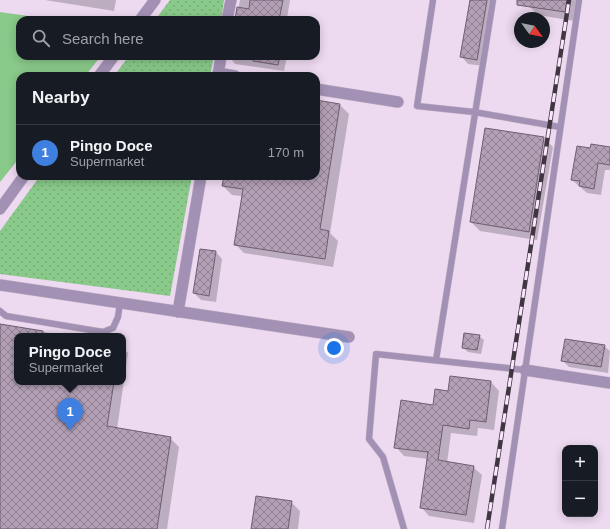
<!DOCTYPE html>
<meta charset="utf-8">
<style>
body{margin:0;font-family:Helvetica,sans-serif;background:#20242c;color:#f1f3f6}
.controls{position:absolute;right:12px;bottom:12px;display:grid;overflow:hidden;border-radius:8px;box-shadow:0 2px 10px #0003}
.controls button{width:36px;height:36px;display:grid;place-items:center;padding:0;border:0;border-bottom:1px solid #363941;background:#171b24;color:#f1f3f6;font:20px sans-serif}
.compass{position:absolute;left:514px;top:12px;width:36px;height:36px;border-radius:50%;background:#171b24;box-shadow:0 2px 10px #0003;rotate:123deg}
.you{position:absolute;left:334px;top:348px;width:14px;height:14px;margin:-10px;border:3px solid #fff;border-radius:50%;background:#1a73e8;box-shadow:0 0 0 6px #1a73e833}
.badge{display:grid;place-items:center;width:26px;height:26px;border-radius:50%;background:#b73782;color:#fff;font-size:13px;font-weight:700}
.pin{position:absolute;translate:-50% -33px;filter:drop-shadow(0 1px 2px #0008)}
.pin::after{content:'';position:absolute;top:21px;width:14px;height:12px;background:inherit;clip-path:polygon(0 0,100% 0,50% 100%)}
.popup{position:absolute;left:14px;top:333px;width:112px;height:52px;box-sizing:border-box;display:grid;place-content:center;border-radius:8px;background:#171b24;filter:drop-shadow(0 1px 3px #0005);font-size:13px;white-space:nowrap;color:#9ea1a6}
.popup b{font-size:15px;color:#f1f3f6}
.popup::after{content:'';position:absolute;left:50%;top:100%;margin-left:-8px;border:8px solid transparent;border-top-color:#171b24}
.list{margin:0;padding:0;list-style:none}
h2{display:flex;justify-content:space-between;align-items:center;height:52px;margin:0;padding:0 16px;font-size:17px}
h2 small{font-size:13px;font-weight:400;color:#9ea1a6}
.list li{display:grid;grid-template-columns:26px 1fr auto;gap:12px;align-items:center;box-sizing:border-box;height:56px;padding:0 16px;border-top:1px solid #363941}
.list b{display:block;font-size:15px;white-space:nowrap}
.list p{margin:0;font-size:13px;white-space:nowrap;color:#9ea1a6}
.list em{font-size:13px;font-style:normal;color:#9ea1a6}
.icon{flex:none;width:22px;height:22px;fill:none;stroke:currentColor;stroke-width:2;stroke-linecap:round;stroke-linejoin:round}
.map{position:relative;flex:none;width:610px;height:529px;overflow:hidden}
.search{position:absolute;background:#171b24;box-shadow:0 2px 10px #0003;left:16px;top:16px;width:304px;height:44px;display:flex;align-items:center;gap:10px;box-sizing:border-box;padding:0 14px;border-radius:12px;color:#9ea1a6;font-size:15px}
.panel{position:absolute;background:#171b24;box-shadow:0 2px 10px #0003;left:16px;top:72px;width:304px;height:108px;border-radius:12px}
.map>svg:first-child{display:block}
.grass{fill:url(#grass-dots)}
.park{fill:#89c989}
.shadow{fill:#0003}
.building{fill:url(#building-cross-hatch);stroke:#6f5d71}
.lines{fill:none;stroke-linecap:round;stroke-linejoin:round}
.service-casing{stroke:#c8b6ca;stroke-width:7}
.minor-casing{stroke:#c8b6ca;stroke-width:12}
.tertiary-casing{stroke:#c8b6ca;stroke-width:12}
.service{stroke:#a291b4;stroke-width:6}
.minor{stroke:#a291b4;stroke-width:11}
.tertiary{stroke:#a291b4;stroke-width:11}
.rail-casing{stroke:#3f3641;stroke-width:4.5}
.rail{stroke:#fbe6fd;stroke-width:3;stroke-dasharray:9;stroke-linecap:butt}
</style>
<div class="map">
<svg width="610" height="529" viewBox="0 0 610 529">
<defs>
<pattern id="grass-dots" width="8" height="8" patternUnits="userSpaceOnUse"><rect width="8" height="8" fill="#89c989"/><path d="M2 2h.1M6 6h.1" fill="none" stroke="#76ac76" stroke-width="1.8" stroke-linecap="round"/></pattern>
<pattern id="building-cross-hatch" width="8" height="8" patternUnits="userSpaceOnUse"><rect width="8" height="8" fill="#b3a0b6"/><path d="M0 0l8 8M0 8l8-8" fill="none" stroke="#918193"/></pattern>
</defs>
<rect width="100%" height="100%" fill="#edd9f0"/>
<path class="grass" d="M170,0H224L221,20H155Z
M129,56H214L210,76H114Z
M40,176H192L170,296L0,274V231Z"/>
<path class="park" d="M0,12L56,20H20V56H101L85,76H20V157L0,182Z"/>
<path class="shadow" d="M45,0H116L114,11Z
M240,0H290L287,18L289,20H236Z
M471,0H495L484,66L468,64L462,57Z
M530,0H577L574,21L538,15L529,6Z
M229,56H287L284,71L235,64Z
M316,101L340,105L349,114L330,233L338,241L333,267L244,253L235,244L242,196L232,195L223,186L241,176H316Z
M544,138L553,147L537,240L480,231L471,222Z
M610,148V170H605L601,195L587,193L572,180L591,149Z
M216,252L222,259L216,302L201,300L194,293Z
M0,325L69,336H17V382H123V348L128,353L117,429L170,438L179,447L167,529H0Z
M479,336L484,340L481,354L468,352L463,348Z
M604,346L610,351L608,373L569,367L562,360Z
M451,377L491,382L499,391L494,430L478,428L477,436L451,433L447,463L473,467L482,475L474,523L429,516L421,507L428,459L404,456L396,447L449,392Z
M291,502L300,511L298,529H252Z"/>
<path class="building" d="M250,0H283L279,20H235L237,7L249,9Z
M470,0H487L477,60L460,57Z
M517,0H567L565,12L517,5Z
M254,56H280L278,65L253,61Z
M316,100L340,104L320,229L329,231L325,259L234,245L243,189L222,186L224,176H316Z
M485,128L544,137L529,232L470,222Z
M591,144L610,147V165L598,163L594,189L579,186L580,181L571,180L577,146L590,148Z
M200,249L216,251L209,296L193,293Z
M0,324L43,331V336H17V382H114L107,426L171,437L157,529H0Z
M464,333L480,335L477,350L462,348Z
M565,339L605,345L601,367L561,361Z
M450,376L491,381L486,422L470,420L469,429L443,425L438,460L474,466L466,515L420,508L428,452L394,448L401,400L433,405L435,389L448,391Z
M256,496L292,501L288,529H251Z"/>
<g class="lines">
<defs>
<path id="service" d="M433,0L417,106L474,112L560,127
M0,311L6,316L103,332L113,328L118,317L120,303
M436,360L493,0
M404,529L383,457L369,439L376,354L525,370
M502,529L579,0"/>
<path id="minor" d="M227,20L231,0
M218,73L235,76
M218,76L221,56
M316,89L398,102
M0,285L349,337
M178,312L201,176
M525,370L610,383"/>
<path id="tertiary" d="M140,20L155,0
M99,76L114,56
M0,209L24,176"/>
</defs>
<use href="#service" class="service-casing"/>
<use href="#minor" class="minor-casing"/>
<use href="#tertiary" class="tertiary-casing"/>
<use href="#service" class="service"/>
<use href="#minor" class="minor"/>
<use href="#tertiary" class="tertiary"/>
<defs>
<path id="rail" d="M487,529L569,0"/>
</defs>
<use href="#rail" class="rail-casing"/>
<use href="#rail" class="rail"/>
</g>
</svg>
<div class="controls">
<button>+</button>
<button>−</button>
</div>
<svg class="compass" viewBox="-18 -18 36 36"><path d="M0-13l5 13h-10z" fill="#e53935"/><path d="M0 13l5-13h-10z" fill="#9ea1a6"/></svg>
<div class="you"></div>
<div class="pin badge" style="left:70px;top:431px;background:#3f7fe0">1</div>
<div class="popup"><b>Pingo Doce</b>Supermarket</div>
<div class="search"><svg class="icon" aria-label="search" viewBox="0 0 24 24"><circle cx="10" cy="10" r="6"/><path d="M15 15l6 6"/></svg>Search here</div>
<section class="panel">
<h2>Nearby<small></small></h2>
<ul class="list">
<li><span class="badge" style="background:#3f7fe0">1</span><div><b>Pingo Doce</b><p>Supermarket</p></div><em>170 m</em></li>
</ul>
</section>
</div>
